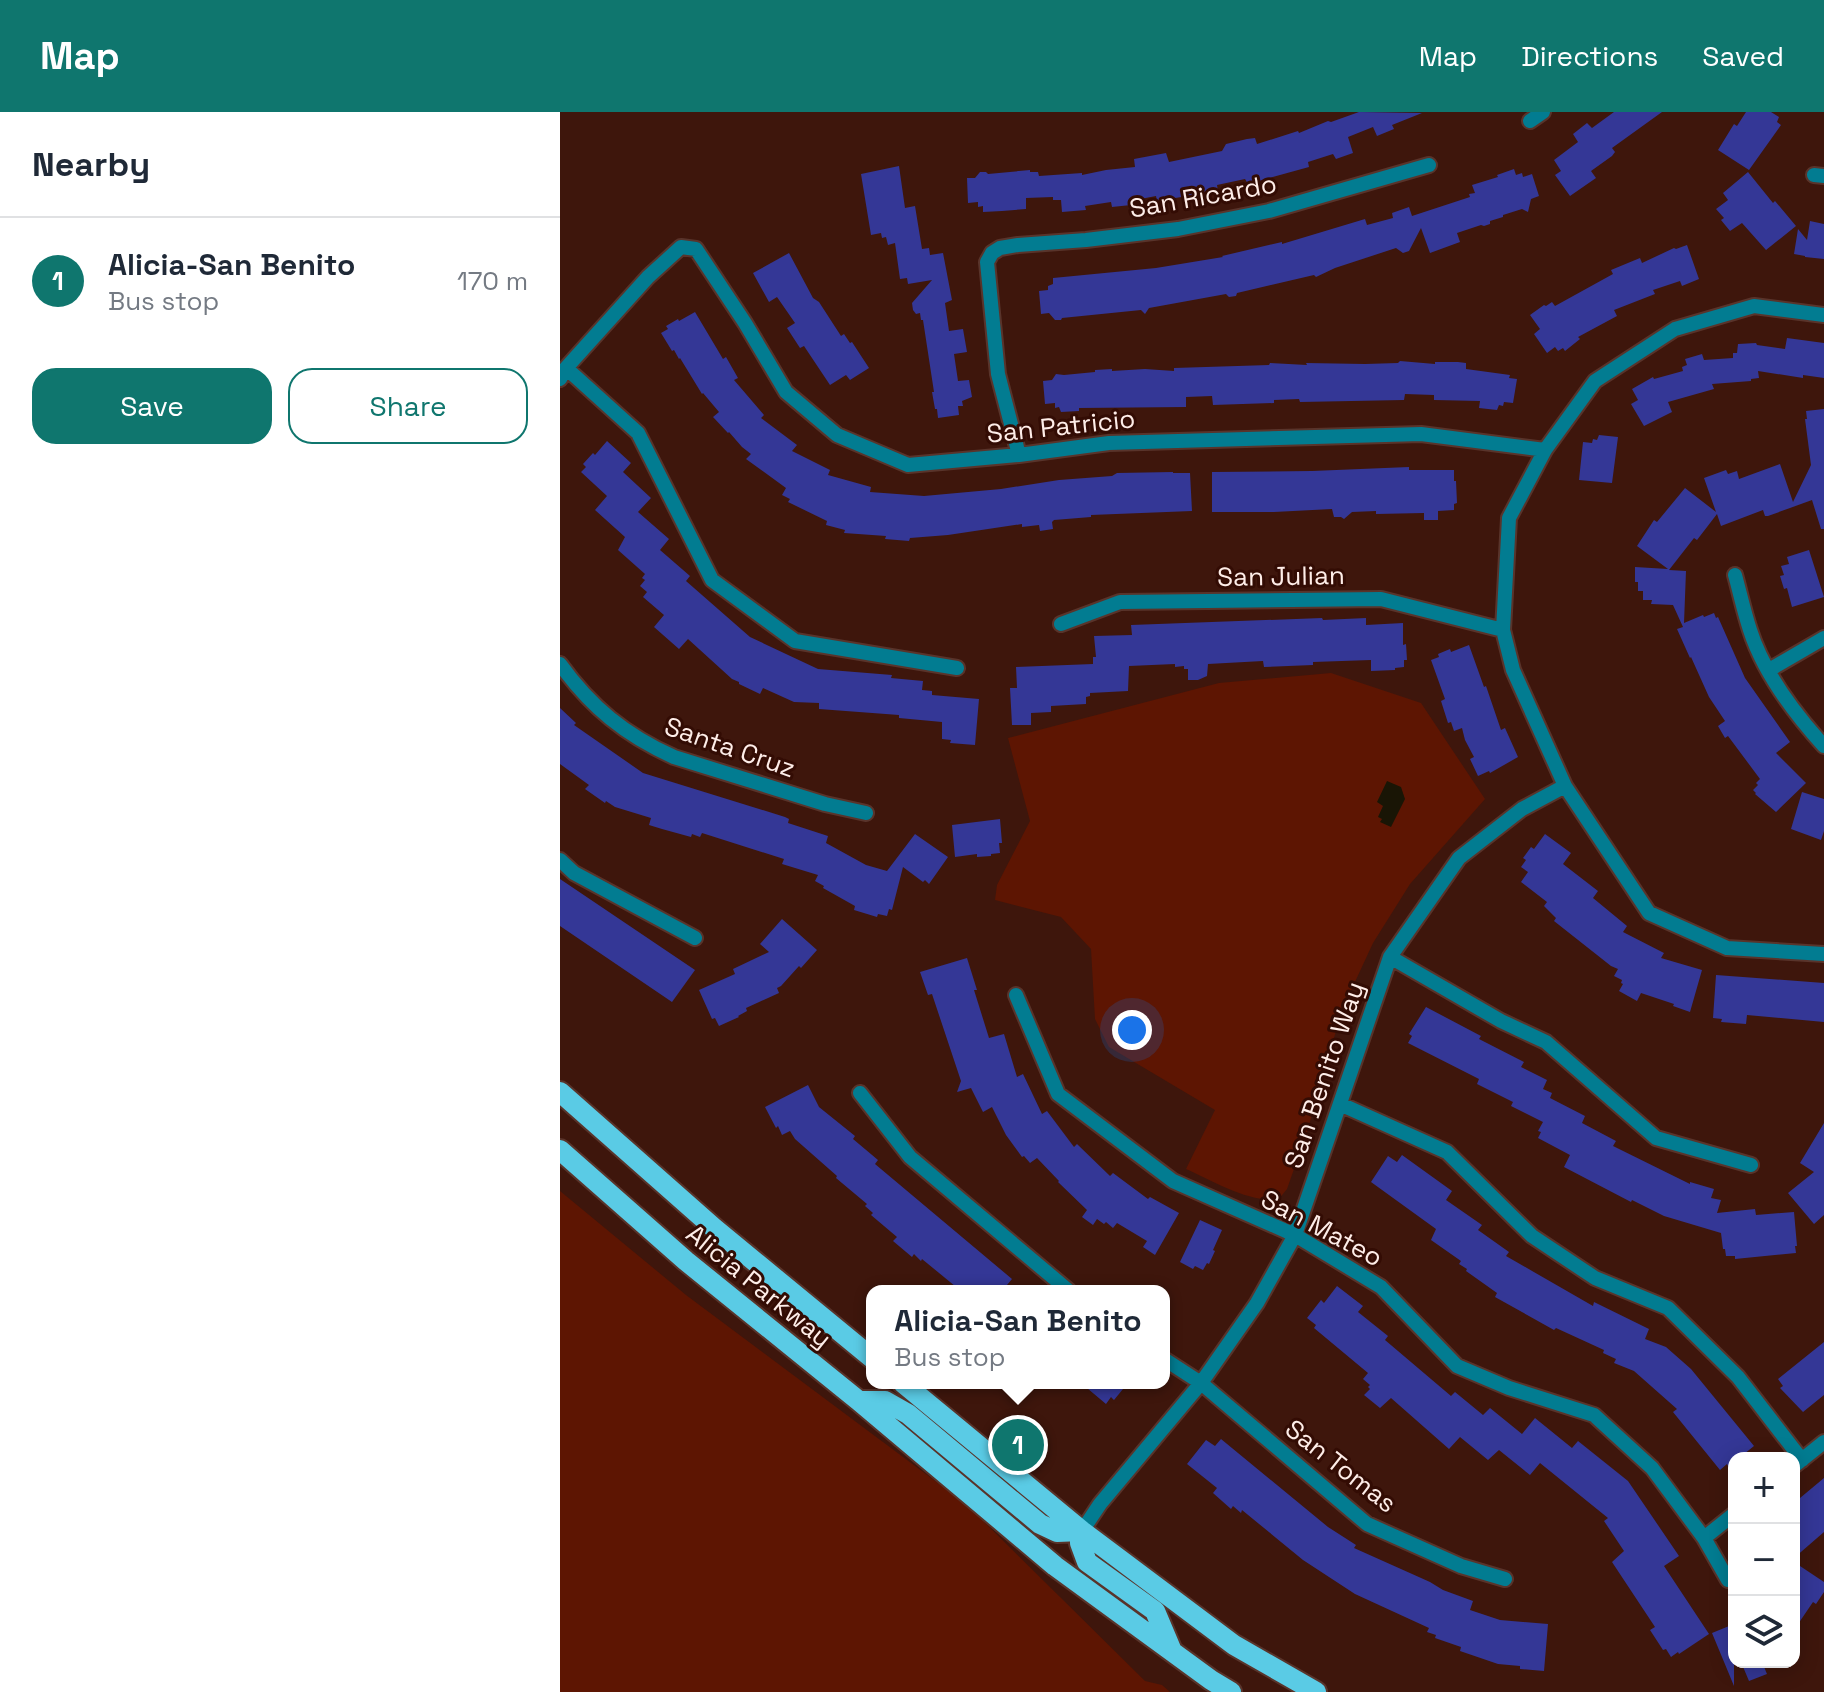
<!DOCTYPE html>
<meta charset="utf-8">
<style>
body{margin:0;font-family:"Space Grotesk",sans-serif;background:#f6f6f7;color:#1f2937}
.controls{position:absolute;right:24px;bottom:24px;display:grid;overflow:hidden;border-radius:16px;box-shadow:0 4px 20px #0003}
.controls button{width:72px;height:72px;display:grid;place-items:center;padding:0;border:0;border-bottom:2px solid #e0e1e3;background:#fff;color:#1f2937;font:40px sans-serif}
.you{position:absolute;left:572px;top:918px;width:28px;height:28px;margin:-20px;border:6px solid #fff;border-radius:50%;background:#1a73e8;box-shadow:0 0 0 12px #1a73e833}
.badge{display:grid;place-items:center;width:52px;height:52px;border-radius:50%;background:#0f766e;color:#fff;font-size:26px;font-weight:700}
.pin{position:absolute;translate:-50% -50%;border:4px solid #fff;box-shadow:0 2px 8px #0006}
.popup{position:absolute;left:306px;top:1173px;width:304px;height:104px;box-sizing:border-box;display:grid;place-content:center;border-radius:16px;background:#fff;filter:drop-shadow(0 2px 6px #0005);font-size:26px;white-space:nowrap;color:#747a83}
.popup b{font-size:30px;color:#1f2937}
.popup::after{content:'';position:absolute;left:50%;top:100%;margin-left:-16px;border:16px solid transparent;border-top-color:#fff}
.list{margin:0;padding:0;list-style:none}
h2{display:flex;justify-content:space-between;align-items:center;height:104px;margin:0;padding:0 32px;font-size:34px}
h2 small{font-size:26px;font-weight:400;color:#747a83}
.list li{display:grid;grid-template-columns:52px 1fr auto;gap:24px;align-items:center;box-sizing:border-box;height:128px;padding:0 32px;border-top:2px solid #e0e1e3}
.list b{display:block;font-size:30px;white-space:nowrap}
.list p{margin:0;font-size:26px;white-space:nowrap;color:#747a83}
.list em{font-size:26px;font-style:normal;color:#747a83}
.actions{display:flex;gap:16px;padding:24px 32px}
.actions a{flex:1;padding:18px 0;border:2px solid #0f766e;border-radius:24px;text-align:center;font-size:28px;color:#0f766e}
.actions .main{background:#0f766e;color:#fff}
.icon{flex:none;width:44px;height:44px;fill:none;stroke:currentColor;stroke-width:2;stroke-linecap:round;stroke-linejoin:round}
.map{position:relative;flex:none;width:1264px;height:1580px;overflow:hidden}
header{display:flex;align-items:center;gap:48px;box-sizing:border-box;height:112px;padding:0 40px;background:#0f766e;color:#fff}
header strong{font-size:38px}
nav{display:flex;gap:44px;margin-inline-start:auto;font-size:28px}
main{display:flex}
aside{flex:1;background:#fff}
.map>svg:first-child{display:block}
.green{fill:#5d1502}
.water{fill:#191505}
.building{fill:#343796}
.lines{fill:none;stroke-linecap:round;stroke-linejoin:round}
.minor-casing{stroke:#59342b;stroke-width:18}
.primary-casing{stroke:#59342b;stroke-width:24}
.minor{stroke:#027c91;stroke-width:14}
.primary{stroke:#5acbe5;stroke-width:20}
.labels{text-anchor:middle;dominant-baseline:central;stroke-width:6;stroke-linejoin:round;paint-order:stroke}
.street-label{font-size:26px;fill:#feede8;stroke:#330c04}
</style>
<header>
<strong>Map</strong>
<nav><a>Map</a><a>Directions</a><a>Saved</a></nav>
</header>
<main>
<aside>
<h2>Nearby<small></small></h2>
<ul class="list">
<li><span class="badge">1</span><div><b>Alicia-San Benito</b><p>Bus stop</p></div><em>170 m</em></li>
</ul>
<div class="actions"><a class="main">Save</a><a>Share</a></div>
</aside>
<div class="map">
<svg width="1264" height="1580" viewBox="0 0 1264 1580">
<rect width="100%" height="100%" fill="#3e160c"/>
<path class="green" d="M771,561L861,591L925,687L850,772L813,831L782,898L747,1020L727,1077L718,1088C685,1089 655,1070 626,1057L655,998L549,935L535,907L531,837L501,805L435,788L437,773L470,709L448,626L659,571Z
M0,1079L126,1183L406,1392L585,1569L602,1573L610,1580H0Z"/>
<path class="water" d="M827,669L841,675L845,687L831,715L820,710L822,707L818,705L823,694L817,690Z"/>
<path class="building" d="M799,0L862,1L832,13L834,17L817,24L813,15L788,25L793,41L776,47L773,42L748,50L749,55L688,72L685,67L657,73L658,79L597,89L596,84L570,89L571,93L552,95L551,90L525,94L526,98L502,100L501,88H493V85L466,86V97L442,99L423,100V94L418,95V90L408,91L407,66H415L420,60H426L428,62L470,58V60H478L479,64L522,61V63L546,58L575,55L574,47L606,41L609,50L662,39L666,32L687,27L695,26L697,32L738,19L739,21L768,9L771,10Z
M1054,0H1102L1052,36L1055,40L1052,44L1031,59L1036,66L1010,84L995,63L1001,59L994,48L1018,30L1013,22L1027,11L1032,16Z
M1186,0H1211L1219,5L1217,10L1221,13L1189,58L1158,38L1174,12L1177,14Z
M339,54L345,96L355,94L362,137L369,136L370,143L383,141L392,188L385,191L389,219L403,217L407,240L394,242L398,269L409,268L412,285L402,289L403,294H398L399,303L378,306L377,297H375L372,280H374L363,208H361L360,201L356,202L353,198L352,191L372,168L348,172L347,166L340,167L335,131L328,133L326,125L322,126L321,121L311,123L301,62Z
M954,57L956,63L962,61L963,65L972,62L979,84L971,87L968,100L962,97L943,103V105L930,109V112L924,114L921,113L897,121L900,130L870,141L861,116L849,139L843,141L836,136L775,156L756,165L754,163L677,181L676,184L669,185L666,182L589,196L585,202L581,198L502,206L501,208H495L489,201L481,202L479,179L488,178V174L493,172V166L596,156L663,145L662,144L722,130V132L805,107L807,113L833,106L832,101L849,95L852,104L910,85L909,82L915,81L912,73L938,65L937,63Z
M1188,60L1213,91L1215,89L1236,114L1206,138L1182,111L1170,119L1161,108L1164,106L1156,97L1168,88L1163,81Z
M1250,109L1264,112V147L1245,145V144L1234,142L1238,117L1247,128Z
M1127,133L1139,167L1122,174L1120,169L1093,178L1095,182L1054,198L1057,204L1018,225L1020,227L1005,239L1003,236L998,239L995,235L987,241L974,222L980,217L970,203L984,193L986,194L992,190L995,194L1053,162L1051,158L1080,146L1082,151L1114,136L1116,137Z
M229,141L253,186L259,190L281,224L284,222L290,231L292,230L309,256L290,268L286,263L270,273L244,234L240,236L227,216L235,211L217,185L209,190L193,161Z
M135,200L163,247L166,245L178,266L174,268L204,303L201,306L237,333L232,339L270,358L268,363L311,375L310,380L364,384L441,377L499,368L552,364L557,361L613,360V361H630L632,399L531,403V405L494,408L492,410L493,417L480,419L479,413L462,415V412L388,423L350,426L349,429L325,427L326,424L284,421L285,418L266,413L267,409L228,390L230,387L222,383L226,376L186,347L191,342L182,335L169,320L168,321L153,305L159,300L143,281L142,282L120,246L119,247L114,238L112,239L101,221L108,217L106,214L118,207L119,209Z
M1227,226L1264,231V266L1243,263V266L1198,259L1199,266L1191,267V269L1152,272L1154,277L1108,290L1112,300L1084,314L1071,292L1078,288L1072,277L1093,265L1094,267L1123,259L1122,255L1127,253L1125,247L1142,242L1144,248L1173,246V241H1177L1178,232L1196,231L1197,233L1225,237Z
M840,249L875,252V250H898L906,251V257L950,263L949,266L957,267L953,291L944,290L943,294L939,293L937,298L919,296L920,289L874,288V283L845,282L844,288L740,290L739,287L714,288V291L653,293L652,284L626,285V295L519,296V299L501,300L499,295L495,296V291L485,292L483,269L492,268L496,262L504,263L535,260V258L552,257V259L585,257L614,259V256L709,253L710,251L747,253L746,251L805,252L838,251Z
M1264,297V417H1261L1252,388L1208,404H1205L1203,398L1161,414L1157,402L1137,428L1134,426L1109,458L1126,459L1124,511L1143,503L1144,505L1154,501L1156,506L1158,505L1185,566L1230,630L1216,641L1246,671L1216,700L1195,682L1196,681L1193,678L1198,673L1196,671L1200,667L1168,624L1165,626L1158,614L1165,609L1149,585L1131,545L1130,546L1117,517L1123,515L1113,493L1091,492L1092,488H1083V479H1078V470H1075V455L1108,457L1077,434L1094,408L1097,410L1125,376L1156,400L1144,366L1166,358L1168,362L1177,359L1179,367L1220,352L1233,390L1251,353L1245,307H1247L1246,299Z
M1039,323L1058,325L1052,371L1019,368L1023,330L1032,331L1033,327L1037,328Z
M47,329L71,351L63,360L91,386L78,400L109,427L100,438L130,464L126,469L190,525L258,557L332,563L331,566L363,569L362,578L372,579V583L419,587L415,633L390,631L391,628L382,627V610L339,606V603L259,597V591L234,590L203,576L200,582L179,572V570L172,567L128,527L119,537L94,515L104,503L83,485L87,480L80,474L85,468L82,466L85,462L58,438L65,425L35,398L47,384L21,360L26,355L23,352L33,341L35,343Z
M849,355V358H894V369H896L897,391L894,392V398L878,399V408H864V401L816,402V399L792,400L784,407L781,405H774L772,397L714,400H652V360L752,359Z
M1249,438L1264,485L1232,495L1227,476L1224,477L1220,464L1224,463L1221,454L1229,452L1227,445Z
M762,506L763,508L806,506V513L843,511V533L846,532L847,548H844V555L835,556V558L811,559V548L753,550V553L704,555L703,549L648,552L647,564L638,568H628V557H624V554L615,555V552L569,554L568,579L530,581V584L526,585V592L491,594V600L471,601V613H452L450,576H457L456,555L533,552V545H536L534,524L572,523L571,513Z
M909,533L924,575L926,574L941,618L945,616L958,645L930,661L929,659L918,664L910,647L914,645L905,628L902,616L894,619L891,610L888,611L881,589L885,587L871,548L879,545L878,542L890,537L891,540Z
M0,596L16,611L14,613L83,661L225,705L229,707L228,711L268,724L266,731L306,753L327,759L355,722L388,745L369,772L365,768L363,770L343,755L332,798L329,797L327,804L318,802L317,805L294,798L295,794L263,776L264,774L255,769L258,763L222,752L224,747L142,721L140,725L132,722L131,725L102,717L89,713L91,706L55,695L46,689L45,691L25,677L29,673L0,652Z
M1242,680L1264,687V719L1261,728L1231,717Z
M440,707L442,731H439L440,741L431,742V744L417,745V742L395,745L392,713Z
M985,722L1011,741L1003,752L1038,779L1033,786L1067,814L1063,820L1104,841L1101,846L1142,858L1130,900L1113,894L1114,892L1081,881L1077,889L1059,879L1063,872L1061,871L1062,868L1054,864L1058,857L1051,854L994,809L996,806L984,794L987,790L961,770L968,760L961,755L966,748L963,746L971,735L974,737Z
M0,767L135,858L112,890L0,814Z
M222,807L257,838L241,856L239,854L221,874L217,876L219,881L186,896L187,899L178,904L179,905L159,914L155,906L152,907L139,878L175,862L173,857L209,840L200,832Z
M407,846L417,878H414L429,926L444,922L457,965L463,962L482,1002L487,999L514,1035L517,1032L550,1064L553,1061L588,1087L590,1085L619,1101L595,1143L583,1135L587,1129L557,1111L553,1116L546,1110L544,1112L537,1107L533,1113L522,1105L527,1098L498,1070L499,1069L477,1046L470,1051L464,1044L462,1045L446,1023L432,995L423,1000L411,976L397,980L401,969L372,882L368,883L360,860Z
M1156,863L1264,871V910L1187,903L1186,912L1161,910L1162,907L1153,906Z
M866,895L921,924L919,927L964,950L961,955L987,968L983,977L992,981L990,986L1025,1004L1022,1011L1056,1029L1053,1034L1130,1072V1070L1154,1077L1151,1086L1161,1088L1157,1101L1195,1097L1196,1103L1234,1100L1237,1134H1235L1236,1141L1175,1147V1144H1166L1165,1137H1163L1161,1121L1104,1104L1072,1088L1071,1090L1004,1055L1010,1043L978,1026L981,1020L978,1019L983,1010L951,994L953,990L917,972L919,967L848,931L852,924L849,922Z
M248,973L259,995L295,1024L293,1027L318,1048L315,1052L452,1167L442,1179H401L362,1147L361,1149L354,1142L352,1145L333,1129L337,1125L311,1103L313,1101L305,1094L307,1092L276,1066L277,1064L235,1027L230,1019L222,1023L218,1014L216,1016L205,995Z
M1264,1011V1103L1254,1112L1228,1081L1254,1060L1240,1051Z
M842,1043L892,1079L886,1088L922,1113L918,1118L949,1140L946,1144L1033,1194L1034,1190L1089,1217L1085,1227L1106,1235L1131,1257L1194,1334L1179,1346H1174V1352L1169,1356L1167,1352L1160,1358L1113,1300L1117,1297L1074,1259L1054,1251L1056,1247L1043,1241L1044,1238L996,1216L994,1218L935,1185L937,1181L906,1159L907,1157L899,1152L901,1149L871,1128L876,1117L811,1070L828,1044L837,1050Z
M640,1108L662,1118L653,1138L655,1139L649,1152L647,1151L643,1158L635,1154L633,1157L620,1150Z
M777,1174L803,1194L798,1200L828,1224L825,1228L891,1284L895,1280L923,1303L930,1296L962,1322L975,1306L1012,1336L1018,1329L1068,1369L1119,1444L1104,1454L1149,1522L1119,1542L1118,1540L1111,1545L1106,1537L1103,1538L1090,1518L1095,1515L1052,1450L1064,1439L1044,1409L1048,1406L980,1351L970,1363L939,1338L928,1348L900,1325L889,1337L831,1286L820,1296L804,1283L810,1277L808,1275L810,1273L803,1267L808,1261L754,1216L756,1213L747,1206L761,1188L764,1191Z
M1264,1230V1283L1243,1300L1220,1276L1223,1274L1218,1267Z
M521,1271H563L560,1275L563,1277L554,1288L551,1285L546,1292Z
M661,1327L768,1415L796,1433L794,1436L870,1470L883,1478L913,1489L910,1498L940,1508L988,1512L984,1559L960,1557V1554L938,1552L900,1539L901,1535L875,1526L876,1523L867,1520L869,1516L795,1482L743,1448L682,1398L681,1401L673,1394L671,1397L653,1381L657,1376L627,1352L646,1328L655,1334Z
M1264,1366V1420L1234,1446V1391Z
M1234,1450L1264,1470V1480L1256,1492L1253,1490L1234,1518Z
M1174,1512V1574L1152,1521Z
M1181,1550H1202L1207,1562L1189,1569Z"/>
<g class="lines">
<defs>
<path id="minor" d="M970,9L983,0
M1254,63L1264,64
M1264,203L1194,194L1115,217L1035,269L985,338L949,406L943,518L953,558L1005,674L1089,801L1167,836L1264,842
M6,256L78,321L152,468L235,529L397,556
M0,267L6,256L88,165L121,135L136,137L185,211L226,280L277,323L348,353L459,343L549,331L861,322L985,338
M459,343L438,262L427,150L432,141L440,136L458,133L526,128L618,117L709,99L869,53
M1175,463C1180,481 1184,500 1190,518C1203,559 1235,602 1264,634
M501,512L560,490L821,487L943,518
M0,552C31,595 65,623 114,645L265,692L306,701
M1209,558L1264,526
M0,748L14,761L135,826
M830,845L941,909L986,930L1096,1026L1191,1053
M456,883L498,982L613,1069L735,1123L821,1175L897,1254L949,1276L1034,1303L1092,1356L1144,1426L1168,1468
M300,981L350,1045L509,1179
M780,992L887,1040L972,1124L1035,1166L1108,1196L1178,1265L1242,1348
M604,1247L641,1271L807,1412L901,1454L945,1467
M1234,1354L1264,1330
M522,1419L540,1392L641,1271L697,1191L735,1123L830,845L899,746L962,697L1005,674
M1144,1426L1174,1402"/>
<path id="primary" d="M0,980L154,1116L312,1246
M0,1038L126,1149L299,1289L495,1454L651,1568L671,1580
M343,1271L522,1419L674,1533L756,1580
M299,1289H325L348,1302L480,1412L497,1420L522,1419L520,1431L527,1450L595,1499L611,1537"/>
</defs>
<use href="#minor" class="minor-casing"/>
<use href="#primary" class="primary-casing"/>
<use href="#minor" class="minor"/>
<use href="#primary" class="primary"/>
</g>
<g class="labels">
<g class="street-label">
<text transform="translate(643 84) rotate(-10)">San Ricardo</text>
<text transform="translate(501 314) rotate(-6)">San Patricio</text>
<text transform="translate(721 464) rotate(-1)">San Julian</text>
<text transform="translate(170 635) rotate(19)">Santa Cruz</text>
<text transform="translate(764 963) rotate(-71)">San Benito Way</text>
<text transform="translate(762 1116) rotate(28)">San Mateo</text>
<text transform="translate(199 1174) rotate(39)">Alicia Parkway</text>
<text transform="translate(781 1354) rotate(38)">San Tomas</text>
</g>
</g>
</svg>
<div class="controls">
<button>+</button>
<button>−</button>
<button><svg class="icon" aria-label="layers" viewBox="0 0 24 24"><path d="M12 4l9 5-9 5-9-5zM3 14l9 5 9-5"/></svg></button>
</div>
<div class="you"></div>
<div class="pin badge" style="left:458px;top:1333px">1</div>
<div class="popup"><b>Alicia-San Benito</b>Bus stop</div>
</div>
</main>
